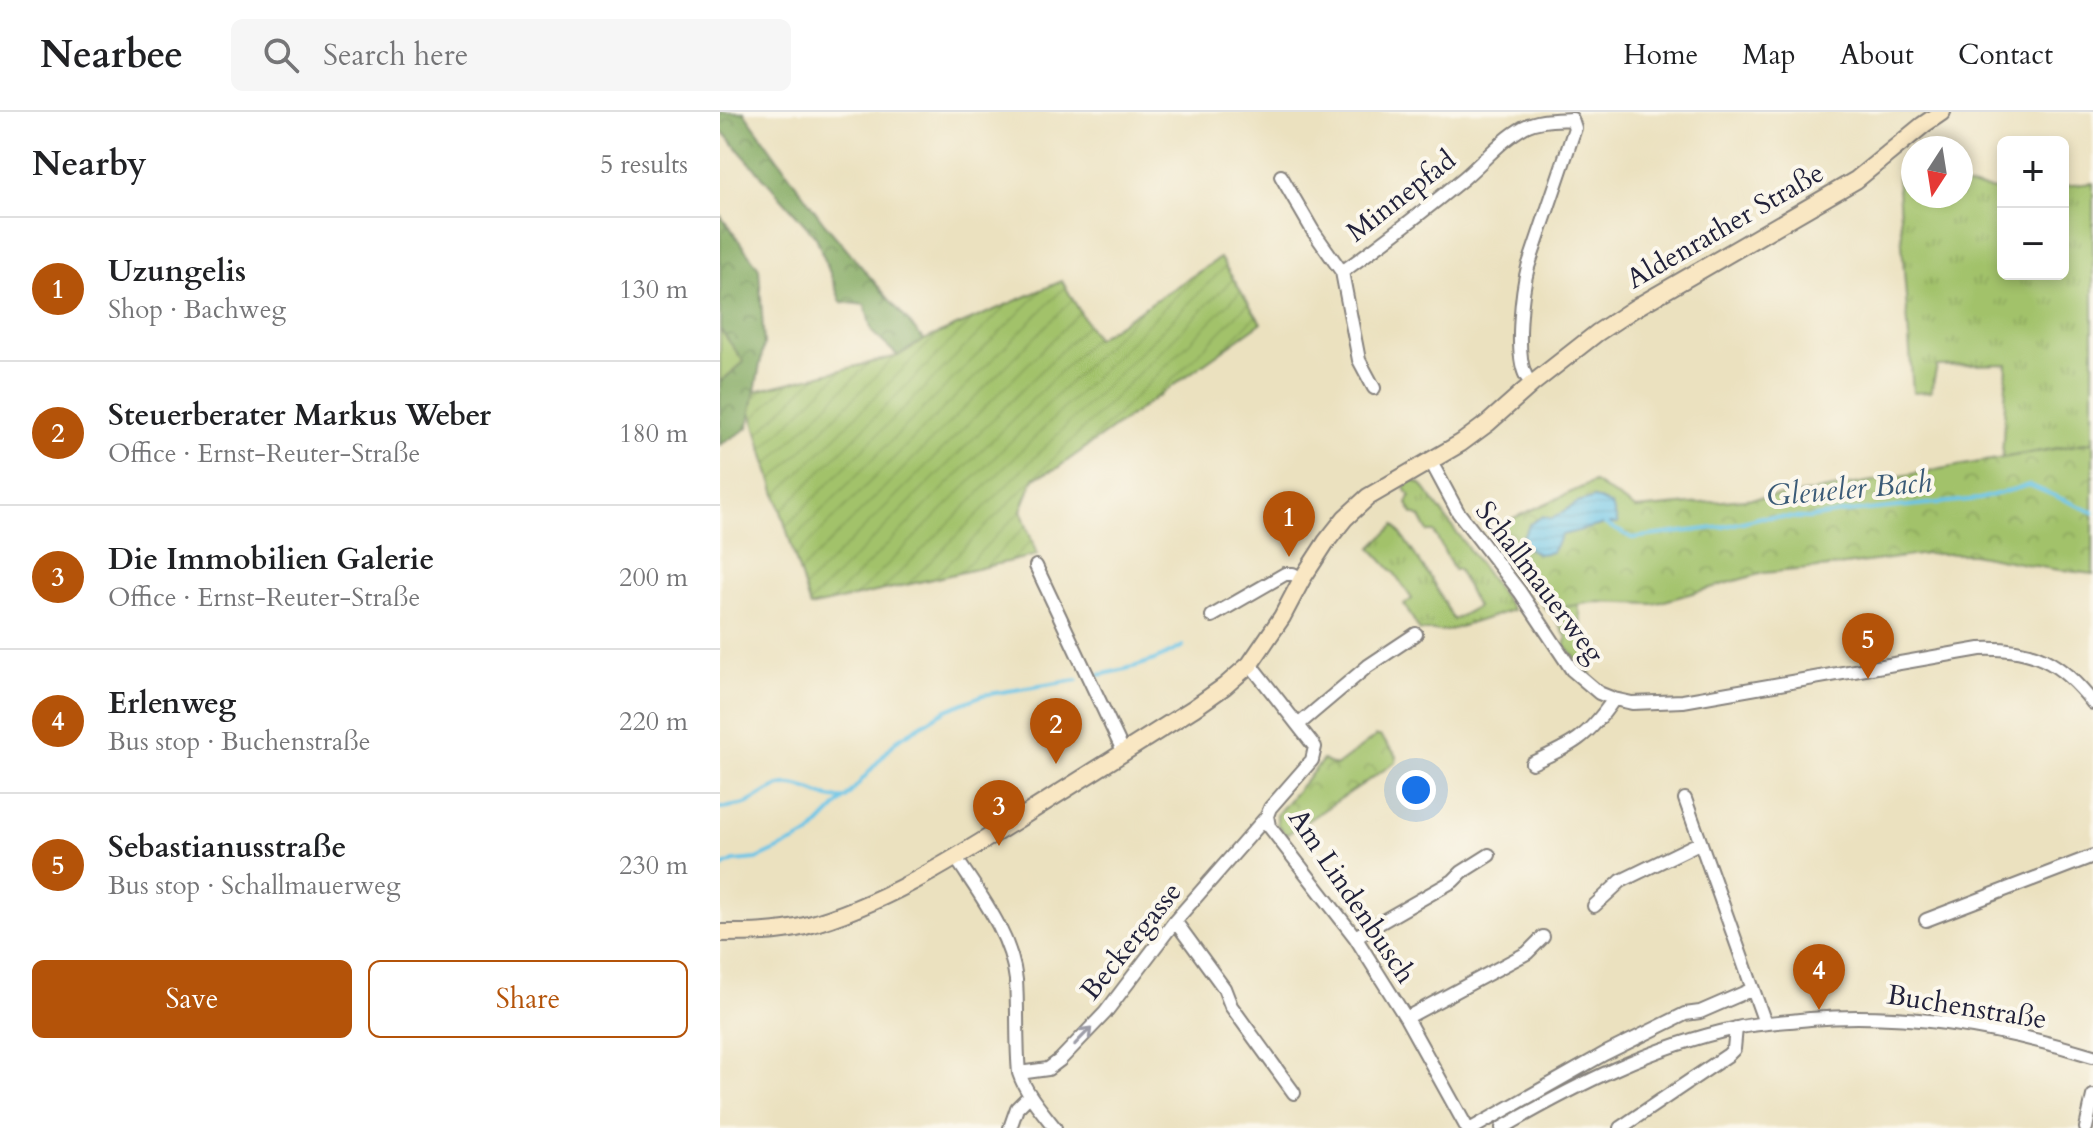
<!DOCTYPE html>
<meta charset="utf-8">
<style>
body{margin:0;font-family:Cardo,serif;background:#f6f6f6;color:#202124}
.controls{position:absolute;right:24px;top:24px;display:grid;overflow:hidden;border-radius:12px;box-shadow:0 4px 12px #0003}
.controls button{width:72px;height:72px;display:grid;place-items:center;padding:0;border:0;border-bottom:2px solid #e0e0e0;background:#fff;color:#202124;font:40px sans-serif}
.compass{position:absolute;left:1181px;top:24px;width:72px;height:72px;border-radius:50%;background:#fff;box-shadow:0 4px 12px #0003;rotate:192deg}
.you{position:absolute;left:696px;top:678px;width:28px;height:28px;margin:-20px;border:6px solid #fff;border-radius:50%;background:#1a73e8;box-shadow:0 0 0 12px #1a73e833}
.badge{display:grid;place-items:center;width:52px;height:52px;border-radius:50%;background:#b45309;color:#fff;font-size:26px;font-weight:700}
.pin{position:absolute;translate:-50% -66px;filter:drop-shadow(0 2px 4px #0008)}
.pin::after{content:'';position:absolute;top:42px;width:28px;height:24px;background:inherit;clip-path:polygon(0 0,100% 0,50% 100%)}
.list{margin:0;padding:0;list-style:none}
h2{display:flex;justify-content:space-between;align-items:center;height:104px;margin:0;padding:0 32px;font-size:34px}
h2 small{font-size:26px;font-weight:400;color:#757577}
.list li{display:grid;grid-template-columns:52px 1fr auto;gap:24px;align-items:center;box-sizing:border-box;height:144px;padding:0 32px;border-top:2px solid #e0e0e0}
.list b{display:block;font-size:30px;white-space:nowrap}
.list p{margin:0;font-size:26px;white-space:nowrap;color:#757577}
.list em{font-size:26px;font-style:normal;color:#757577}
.actions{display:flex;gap:16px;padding:24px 32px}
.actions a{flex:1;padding:18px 0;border:2px solid #b45309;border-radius:12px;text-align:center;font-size:28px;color:#b45309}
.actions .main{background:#b45309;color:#fff}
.icon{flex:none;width:44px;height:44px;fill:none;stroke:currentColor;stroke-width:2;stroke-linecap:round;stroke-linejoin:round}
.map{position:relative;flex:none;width:1373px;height:1016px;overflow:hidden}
header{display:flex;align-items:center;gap:48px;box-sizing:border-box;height:112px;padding:0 40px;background:#fff;border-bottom:2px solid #e0e0e0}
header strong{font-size:38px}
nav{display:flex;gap:44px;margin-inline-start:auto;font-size:28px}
.search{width:560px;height:72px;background:#f6f6f6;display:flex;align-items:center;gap:20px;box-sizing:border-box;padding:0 28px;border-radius:12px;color:#757577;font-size:30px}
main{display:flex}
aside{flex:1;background:#fff}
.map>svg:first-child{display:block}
.grass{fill:url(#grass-tufts);stroke:#627252;stroke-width:2}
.forest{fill:url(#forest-crowns);stroke:#52654c;stroke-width:2}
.park{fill:url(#park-crowns);stroke:#627252;stroke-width:2}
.garden{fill:url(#garden-furrows);stroke:#627252;stroke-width:2}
.pitch{fill:#a2c26a;stroke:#627252;stroke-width:2}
.water{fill:url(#water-rules);stroke:#467391;stroke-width:2}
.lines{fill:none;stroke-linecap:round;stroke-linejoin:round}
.stream{stroke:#69c4e7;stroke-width:4}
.street-casing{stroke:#86827d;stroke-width:16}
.secondary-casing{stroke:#86827d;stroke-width:20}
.street{stroke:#fff;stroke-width:12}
.secondary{stroke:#f9e7c3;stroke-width:16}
.oneway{stroke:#9c9ca7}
.labels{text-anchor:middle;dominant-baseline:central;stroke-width:8;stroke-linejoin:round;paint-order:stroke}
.street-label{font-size:28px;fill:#22223b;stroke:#fbf7ec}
.water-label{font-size:30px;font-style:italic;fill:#3b5b77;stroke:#fbf7ec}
</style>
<header>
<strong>Nearbee</strong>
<div class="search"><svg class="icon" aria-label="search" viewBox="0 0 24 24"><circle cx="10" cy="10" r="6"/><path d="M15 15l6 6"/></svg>Search here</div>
<nav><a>Home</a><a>Map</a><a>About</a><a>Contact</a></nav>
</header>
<main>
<aside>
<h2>Nearby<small>5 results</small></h2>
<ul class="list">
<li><span class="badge">1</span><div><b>Uzungelis</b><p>Shop · Bachweg</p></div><em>130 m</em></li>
<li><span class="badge">2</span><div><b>Steuerberater Markus Weber</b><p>Office · Ernst-Reuter-Straße</p></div><em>180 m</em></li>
<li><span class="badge">3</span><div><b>Die Immobilien Galerie</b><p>Office · Ernst-Reuter-Straße</p></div><em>200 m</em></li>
<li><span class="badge">4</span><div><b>Erlenweg</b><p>Bus stop · Buchenstraße</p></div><em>220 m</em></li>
<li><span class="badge">5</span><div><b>Sebastianusstraße</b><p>Bus stop · Schallmauerweg</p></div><em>230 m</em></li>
</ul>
<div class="actions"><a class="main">Save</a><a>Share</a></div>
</aside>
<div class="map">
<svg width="1373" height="1016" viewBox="0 0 1373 1016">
<defs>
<pattern id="grass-tufts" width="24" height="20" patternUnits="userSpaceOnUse" patternTransform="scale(2)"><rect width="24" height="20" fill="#a2c26a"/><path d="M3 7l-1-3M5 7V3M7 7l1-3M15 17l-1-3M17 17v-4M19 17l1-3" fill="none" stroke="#8ba65d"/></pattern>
<pattern id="forest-crowns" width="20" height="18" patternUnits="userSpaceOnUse" patternTransform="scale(2)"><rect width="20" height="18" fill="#81a85e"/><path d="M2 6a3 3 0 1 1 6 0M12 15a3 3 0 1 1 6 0" fill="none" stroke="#69884f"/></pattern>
<pattern id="park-crowns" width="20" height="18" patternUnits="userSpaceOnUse" patternTransform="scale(2)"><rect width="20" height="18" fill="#a2c26a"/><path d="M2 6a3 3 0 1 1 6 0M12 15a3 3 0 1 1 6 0" fill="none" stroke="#8ba65d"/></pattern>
<pattern id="garden-furrows" width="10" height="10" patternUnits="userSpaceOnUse" patternTransform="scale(2)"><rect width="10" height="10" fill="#a2c26a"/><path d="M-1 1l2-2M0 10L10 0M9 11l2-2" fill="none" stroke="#8ba65d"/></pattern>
<pattern id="water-rules" width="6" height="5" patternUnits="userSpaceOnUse" patternTransform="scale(2)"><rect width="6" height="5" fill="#69c4e7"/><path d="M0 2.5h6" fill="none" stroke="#5ba8c7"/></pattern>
</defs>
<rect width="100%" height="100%" fill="#fbf7ec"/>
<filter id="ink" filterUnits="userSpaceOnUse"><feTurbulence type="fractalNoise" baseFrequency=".0125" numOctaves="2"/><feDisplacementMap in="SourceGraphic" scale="16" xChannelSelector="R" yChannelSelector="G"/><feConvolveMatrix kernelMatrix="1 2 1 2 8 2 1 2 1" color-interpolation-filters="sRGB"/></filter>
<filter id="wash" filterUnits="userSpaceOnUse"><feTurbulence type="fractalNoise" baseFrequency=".006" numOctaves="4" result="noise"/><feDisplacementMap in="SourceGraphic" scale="32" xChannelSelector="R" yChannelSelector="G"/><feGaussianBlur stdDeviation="1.8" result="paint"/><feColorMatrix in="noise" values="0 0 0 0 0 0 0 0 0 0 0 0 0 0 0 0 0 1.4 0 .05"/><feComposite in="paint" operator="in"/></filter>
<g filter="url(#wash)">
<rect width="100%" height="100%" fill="#ebe1bf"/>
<path class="grass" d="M1177,64L1193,66V84H1241V73L1283,79V162H1343V74L1373,71V330L1282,346L1287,252L1217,254L1211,280L1193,281Z
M693,368L701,372L793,498L727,519H700L684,492L692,487L675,462L651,436L675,413L713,470L733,508L757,495L738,457L734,458L714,420H708L700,405L693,402L687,392L690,384L684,375Z
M858,492L871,564L845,534L847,526L829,496Z"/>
<path class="forest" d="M0,0H24L104,111L204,228L178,244L152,220L145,193L121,190L96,125L0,17Z
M0,103L39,156L44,232L28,316L0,333V270L23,250L0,217Z"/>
<path class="park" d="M1373,330V462L1332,457L1252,442H1206L1110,455L1043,461L934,492L875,490L826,498L771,416L874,370L916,397L1079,382Z
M656,624H660L677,644L676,650L566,723L557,712V702L603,648L616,654Z"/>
<path class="garden" d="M500,146L541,211L337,356L314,366L301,398L317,443L90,495L31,300L35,279L178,244L204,228L342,169L376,227Z"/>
<path class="pitch" d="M0,217L24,250L0,270Z"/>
<path class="water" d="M875,386L892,394L898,412H885L842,423L832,440L818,442L799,431L810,412L823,404L832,407L857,391Z"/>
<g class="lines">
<path class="stream" d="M885,412L912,426L1003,415L1042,405L1089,406L1127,400L1259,387L1309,373L1373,400
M379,563C412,556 433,551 463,534
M0,696C8,695 17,694 25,692C38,687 51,674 65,673C87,671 104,690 126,686L177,628L226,598L263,583L357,568
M0,756L14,749L37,747L89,723L124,687"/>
</g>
</g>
<g filter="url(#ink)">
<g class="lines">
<defs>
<path id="street" d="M561,64L593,119L622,160L639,248L654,276
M622,160C664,130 704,99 744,66C764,49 781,28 804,15C819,7 836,8 852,7L855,16L808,155C802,178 795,240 805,262C806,266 810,268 812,272
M710,348L738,400L800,480L852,558L879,581L894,587L912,591L963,589L1260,537C1313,535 1341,550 1373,591
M316,454L404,641
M492,504L565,462H573L582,467
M530,552L595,635L592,648L550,696L547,704L549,714L635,825L686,906L747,1016
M578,613L648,554L696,522
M812,651C854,632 867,626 894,587
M965,687L1045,911
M236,746C260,783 291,822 296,868C298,899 296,930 299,961C306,982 322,999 335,1016
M874,794L901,769L979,731
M1206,808L1373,744
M455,809L504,876L511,894L574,981
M635,825L733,769L742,760L769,743
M686,906L807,841L823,825
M299,961L328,957L340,948L385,901L455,809L547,704
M290,1016L297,996L310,983
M753,1016L884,942L965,902L980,900L1033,877
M782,1016C856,973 933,934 1017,916C1041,910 1066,910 1090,907C1186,899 1282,916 1373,944
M900,1016L1008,943L1014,937L1016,916
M1366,1016L1373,984"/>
<path id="secondary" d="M0,821C28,821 58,821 85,814C163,793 236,746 303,704C360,668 417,632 474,596L505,574L530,552L562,505L582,467L606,430L625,406L648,385L741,331L768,311L812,272L877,221L915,196L1136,68L1203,13L1222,0"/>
</defs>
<use href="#street" class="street-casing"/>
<use href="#secondary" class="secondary-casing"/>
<use href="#street" class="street"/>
<use href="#secondary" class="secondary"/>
</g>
<defs><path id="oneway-shaft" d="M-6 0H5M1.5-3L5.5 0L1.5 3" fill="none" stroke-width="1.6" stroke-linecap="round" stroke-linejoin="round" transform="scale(2)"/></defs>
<use class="oneway" href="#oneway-shaft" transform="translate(363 924) rotate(-46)"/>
</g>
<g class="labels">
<g class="street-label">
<text transform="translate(681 84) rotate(-38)">Minnepfad</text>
<text transform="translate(1005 114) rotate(-30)">Aldenrather Straße</text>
<text transform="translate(820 470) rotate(53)">Schallmauerweg</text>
<text transform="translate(632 784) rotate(56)">Am Lindenbusch</text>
<text transform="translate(411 829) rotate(-51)">Beckergasse</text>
<text transform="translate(1247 895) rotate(9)">Buchenstraße</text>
</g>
<g class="water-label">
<text transform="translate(1129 377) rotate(-5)">Gleueler Bach</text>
</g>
</g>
</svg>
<div class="controls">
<button>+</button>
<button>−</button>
</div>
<svg class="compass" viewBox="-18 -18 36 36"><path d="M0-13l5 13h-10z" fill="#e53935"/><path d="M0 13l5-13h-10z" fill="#757577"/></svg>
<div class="you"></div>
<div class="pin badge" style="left:569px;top:445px">1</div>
<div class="pin badge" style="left:336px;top:652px">2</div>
<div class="pin badge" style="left:279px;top:734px">3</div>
<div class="pin badge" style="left:1099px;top:898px">4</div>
<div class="pin badge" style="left:1148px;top:567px">5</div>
</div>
</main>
